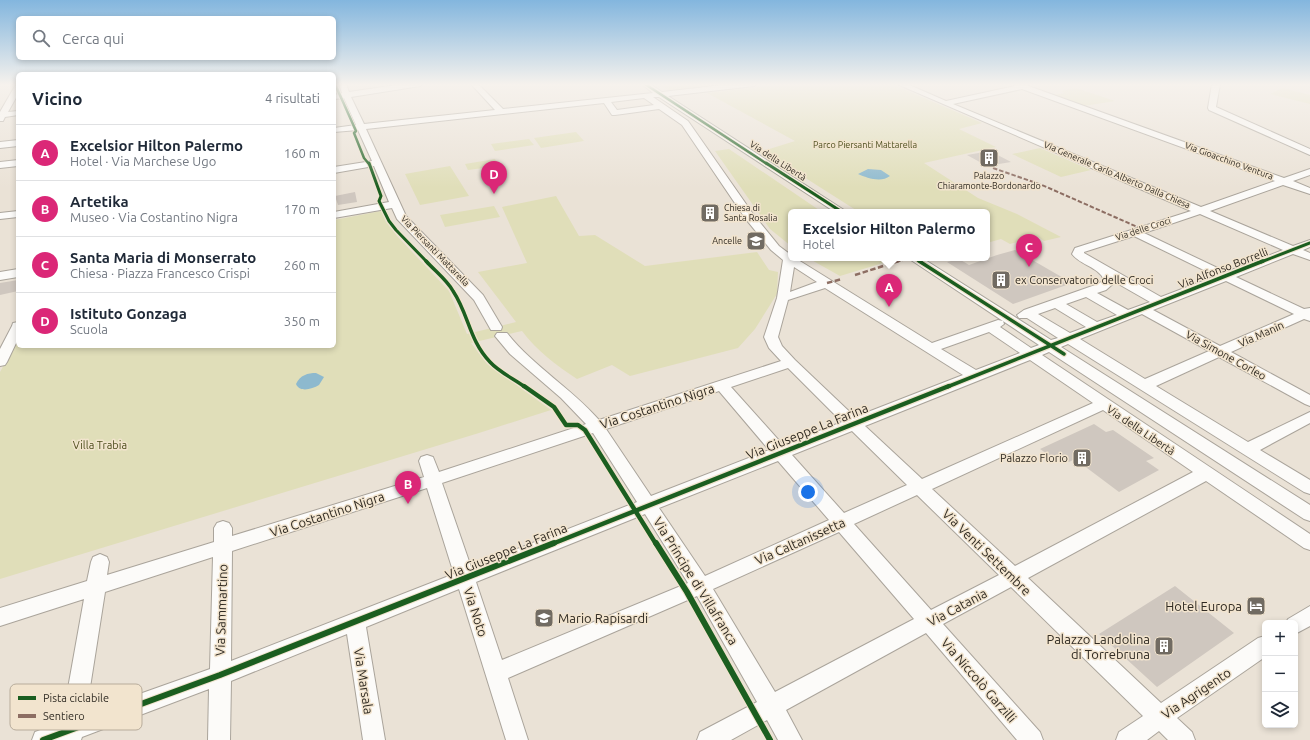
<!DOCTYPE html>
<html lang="it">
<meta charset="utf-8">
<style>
body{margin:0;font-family:Ubuntu,sans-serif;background:#f2f2f3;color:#1f2937}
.controls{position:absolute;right:12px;bottom:12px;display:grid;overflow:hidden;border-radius:6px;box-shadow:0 2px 6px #0003}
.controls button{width:36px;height:36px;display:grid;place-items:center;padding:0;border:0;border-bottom:1px solid #e0e1e3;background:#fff;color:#1f2937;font:20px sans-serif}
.you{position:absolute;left:808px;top:492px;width:14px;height:14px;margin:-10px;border:3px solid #fff;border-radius:50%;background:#1a73e8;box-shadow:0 0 0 6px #1a73e833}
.badge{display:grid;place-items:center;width:26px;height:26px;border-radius:50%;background:#db2777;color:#fff;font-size:13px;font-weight:700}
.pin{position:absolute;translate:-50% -33px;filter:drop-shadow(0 1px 2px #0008)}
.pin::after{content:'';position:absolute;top:21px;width:14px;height:12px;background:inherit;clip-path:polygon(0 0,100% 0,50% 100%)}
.popup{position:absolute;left:788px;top:209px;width:202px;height:52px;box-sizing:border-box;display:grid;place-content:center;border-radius:6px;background:#fff;filter:drop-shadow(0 1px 3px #0005);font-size:13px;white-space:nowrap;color:#747a83}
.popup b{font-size:15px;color:#1f2937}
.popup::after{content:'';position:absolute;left:50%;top:100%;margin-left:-8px;border:8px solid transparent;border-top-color:#fff}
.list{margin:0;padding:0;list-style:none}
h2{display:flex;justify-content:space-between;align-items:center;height:52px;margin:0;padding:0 16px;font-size:17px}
h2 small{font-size:13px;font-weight:400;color:#747a83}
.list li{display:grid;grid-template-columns:26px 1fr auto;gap:12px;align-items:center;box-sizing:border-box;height:56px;padding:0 16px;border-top:1px solid #e0e1e3}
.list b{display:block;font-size:15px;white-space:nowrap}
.list p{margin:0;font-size:13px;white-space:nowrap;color:#747a83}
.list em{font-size:13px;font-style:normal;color:#747a83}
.icon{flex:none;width:22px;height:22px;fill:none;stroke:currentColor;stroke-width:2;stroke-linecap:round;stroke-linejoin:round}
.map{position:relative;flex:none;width:1310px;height:740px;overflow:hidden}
.search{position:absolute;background:#fff;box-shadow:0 2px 6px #0003;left:16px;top:16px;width:320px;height:44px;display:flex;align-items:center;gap:10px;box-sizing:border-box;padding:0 14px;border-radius:6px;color:#747a83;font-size:15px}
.panel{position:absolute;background:#fff;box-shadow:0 2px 6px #0003;left:16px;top:72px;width:320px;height:276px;border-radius:6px}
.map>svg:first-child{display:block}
.green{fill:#e0deb9}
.water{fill:#8db9ce}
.building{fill:#cfc7bf}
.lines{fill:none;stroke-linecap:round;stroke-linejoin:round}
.minor-casing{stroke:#aaa49b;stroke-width:2}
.minor{fill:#fcfbf9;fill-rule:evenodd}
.quiet-far1{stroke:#8d6e63;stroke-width:2;stroke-dasharray:4.5 2;stroke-linecap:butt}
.quiet{stroke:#8d6e63;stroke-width:2.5;stroke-dasharray:5.5 2.5;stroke-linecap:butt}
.cycleway-far4-casing{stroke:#f2e4ce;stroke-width:4}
.cycleway-far3-casing{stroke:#f2e4ce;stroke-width:5}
.cycleway-far2-casing{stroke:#f2e4ce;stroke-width:6}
.cycleway-far1-casing{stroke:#f2e4ce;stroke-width:7}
.cycleway-casing{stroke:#f2e4ce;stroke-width:8}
.cycleway-far4{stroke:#1b5e20;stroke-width:2.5}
.cycleway-far3{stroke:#1b5e20;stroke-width:3}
.cycleway-far2{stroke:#1b5e20;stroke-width:3.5}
.cycleway-far1{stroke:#1b5e20;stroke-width:4.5}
.cycleway{stroke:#1b5e20;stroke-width:6}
.labels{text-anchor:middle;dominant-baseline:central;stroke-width:3;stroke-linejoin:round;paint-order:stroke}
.far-park-label{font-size:9px;fill:#4d4e1d;stroke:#f2e4ce}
.far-street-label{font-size:9px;fill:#302b23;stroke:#f2e4ce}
.far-poi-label{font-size:9px;fill:#302b23;stroke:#f2e4ce}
.street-label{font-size:11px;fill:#302b23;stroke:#f2e4ce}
.poi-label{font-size:11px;fill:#302b23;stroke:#f2e4ce;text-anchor:start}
.park-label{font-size:11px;fill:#4d4e1d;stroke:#f2e4ce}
.near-street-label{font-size:13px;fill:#302b23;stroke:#f2e4ce}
.near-poi-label{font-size:13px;fill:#302b23;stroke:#f2e4ce;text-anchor:end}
.key{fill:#f2e4ce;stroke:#b8ac9b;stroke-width:1}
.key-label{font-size:11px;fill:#302b23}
</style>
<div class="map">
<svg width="1310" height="740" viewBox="0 0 1310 740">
<rect width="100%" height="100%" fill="#eae2d6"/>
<path class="green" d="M659,84H722L668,90Z
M784,84H892L982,123L959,129L996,147L924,163L978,198L1017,214L1061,237L1044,241L1037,236L1010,244L1001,239L987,243V212H859L763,151L795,141L707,93Z
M1076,88L1115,101L1084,106L1054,95L1065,93L1061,91Z
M1283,88L1310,95V104L1270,94Z
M576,132L584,141L541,148L534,138Z
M529,139L534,145L495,151L491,144Z
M1040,148L1091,170L1061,177L1012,154Z
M729,149L822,212H791V246L770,229L715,151Z
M495,159L499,166L468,170L465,164Z
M450,166L469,196L420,205L405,174Z
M556,196L579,236L595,235L645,266L757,252L769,270L778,272L777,294L755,329L738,348L630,376L612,365L577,379C556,365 537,351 522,331L471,343L487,364L551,410L479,433L0,579V372L18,339V346H334V220L381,211L386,222L397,236L449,291L467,334L516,322L478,272L527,263L502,207Z
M494,206L500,217L445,227L440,215Z
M808,258H890L893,260L840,276Z"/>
<path class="water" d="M868,169L881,170L890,176C881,183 867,178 858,174Z
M316,373L324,377L319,385C312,389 300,393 296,384C300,375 308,373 316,373Z"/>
<path class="building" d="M990,151L1011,162L987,166L967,155Z
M355,192L357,202L338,205L335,196Z
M1015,250L1072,283L1013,304L947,262L959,259L969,265L997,255Z
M18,280V291L0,295V283Z
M1094,424L1106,432L1113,430L1154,458L1146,461L1159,470L1119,492L1075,459L1069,462L1060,455L1053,458L1040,449Z
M1175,586L1234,633L1157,687L1099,634Z"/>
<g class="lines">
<defs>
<path id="minor" d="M339,84H346L349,92L403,84H423L420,86L351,97L364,124L495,110L471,84H478L503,109L653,93L642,84H650L662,92L731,84H757L754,86L668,96L847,212H835L659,97H653L688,121L753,214L779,246L791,255V258H795L932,343L998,320L1003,321L1004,324L1000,327L1031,348L1039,345L908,258H922L1051,340L1058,338L1027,318H1019L1017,315L1024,310L1098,284L1104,280C1099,267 1080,265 1072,254L1075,248L1191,211L897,84H907L946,101L1015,86L1012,84H1023L1284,178L1310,169V175L1293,181L1310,188V194L1283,185L1210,211L1293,246L1310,240V247L1303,250L1310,253V260L1293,254L1236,277L1304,309L1310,308V321L1304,319L1231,352L1310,395V406L1305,404L1219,357L1156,386L1248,442L1310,412V423L1260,450L1310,480V494L1304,492L1068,344L1061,347L1310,505V521L1304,519L1049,352L1042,355L1310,534V550L1304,548L1206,481L1028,578L1161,703L1258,638L1265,636V657L1177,718L1192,732L1195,740H1168L1159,731L1147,740H1116L1119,732L1143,716L1011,587L943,624L1040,732L1043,740H1017L926,633L786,710L802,740H778L767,720L731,740H697L700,732L757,702L697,596L508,678L528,740H506L459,589L366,627L385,740H363L347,634L231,681L230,740H208L209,689L82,737L81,740H32L35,732L62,722L84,599L0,626V608L87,581L91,562L93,557L100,554L107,557L109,562L107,575L214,542V528L217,523L223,521L229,523L232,528V536L424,477L419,461L421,457L427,455L433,457L439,472L586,424L561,398L510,354L495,336L497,333H507C533,366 571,388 599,420L781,361L769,348L764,337L777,298L783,260L771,250L745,218L682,125L659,109L615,115H612L604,103L366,129L406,216L483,295L502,327L501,330H491L474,300L397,219L392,208L334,218V212L389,202L374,166L334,173V167L372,161L358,130L334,132V128L356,125L344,98L334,99V95L342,93ZM1022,89L1275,181L1201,207L953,104ZM644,98L654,105L617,110L611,102ZM1200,214L1283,250L1226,272L1144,233ZM1134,236L1216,276L1161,297L1084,253V252ZM794,267L817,282L790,292ZM1226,281L1294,314L1220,346L1153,310ZM1115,282L1150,302L1128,310L1097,293L1106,290ZM825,288L963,375L855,417L795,360L782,346L778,337L788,300ZM1086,297L1117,315L1097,322L1066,304ZM1055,308L1086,327L1070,333L1038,314ZM1142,314L1209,351L1145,379L1080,339ZM989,332L1020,353L976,370L941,349ZM1030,360L1093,403L922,479L865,426ZM788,368L842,422L783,445L731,387ZM719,391L769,450L651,496L606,429ZM1103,410L1193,472L1015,566L932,489ZM852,431L907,485L844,513L792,455ZM593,433L637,502L471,567L442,483ZM778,461L829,520L705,576L659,508ZM427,488L454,574L231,661L232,551ZM917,495L999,575L931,610L854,524ZM645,514L688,583L502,660L476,582ZM839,532L914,619L775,692L713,589ZM213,557L210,669L86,713L105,592Z
M1212,84H1220L1216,107L1310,149V155L1209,110L1208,108Z
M15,86H18V94L8,112L18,111V115L5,117L3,121H0V112Z
M18,140V146L0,148V142Z
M18,160V166L0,168V162Z
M18,211V217L0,219V213Z
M18,269V277L0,280V272Z
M18,322V339L7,362L5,365L0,366V349L12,326L13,323Z
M1310,606V626L1295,634V623H1286L1288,619Z"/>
</defs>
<use href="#minor" class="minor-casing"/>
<use href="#minor" class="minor"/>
<path class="quiet-far1" d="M993,168L1042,185L1142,229
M896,262L910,258"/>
<path class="quiet" d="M855,275L899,261
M827,283L842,279"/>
<defs>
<path id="cycleway-far4" d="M335,84L356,131L354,133L364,158L369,164
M645,84L767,164"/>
<path id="cycleway-far3" d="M369,163L381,196L379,201L389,221L396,230L427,262
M766,163L842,212
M914,258L921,262
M1261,262L1310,243"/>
<path id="cycleway-far2" d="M426,261C435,271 447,280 453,291C469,315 469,340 490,362C499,372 514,379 525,387
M919,261L1064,354
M947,387L1263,261"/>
<path id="cycleway-far1" d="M524,386L554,407L566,425H578L585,430L656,544
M552,544L949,386"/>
<path id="cycleway" d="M656,543L687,592L770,740
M43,740L220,675L554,543"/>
</defs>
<use href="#cycleway-far4" class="cycleway-far4-casing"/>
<use href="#cycleway-far3" class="cycleway-far3-casing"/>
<use href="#cycleway-far2" class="cycleway-far2-casing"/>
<use href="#cycleway-far1" class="cycleway-far1-casing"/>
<use href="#cycleway" class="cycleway-casing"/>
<use href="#cycleway-far4" class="cycleway-far4"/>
<use href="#cycleway-far3" class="cycleway-far3"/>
<use href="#cycleway-far2" class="cycleway-far2"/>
<use href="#cycleway-far1" class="cycleway-far1"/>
<use href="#cycleway" class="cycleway"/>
</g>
<linearGradient id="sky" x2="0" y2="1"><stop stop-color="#83b6de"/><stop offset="0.45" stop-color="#f6f2ed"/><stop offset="1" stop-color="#f6f2ed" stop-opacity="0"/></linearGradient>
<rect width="1310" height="188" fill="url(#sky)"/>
<defs>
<symbol id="building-square" viewBox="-11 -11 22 22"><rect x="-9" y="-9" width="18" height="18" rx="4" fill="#716b62" stroke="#f2e4ce"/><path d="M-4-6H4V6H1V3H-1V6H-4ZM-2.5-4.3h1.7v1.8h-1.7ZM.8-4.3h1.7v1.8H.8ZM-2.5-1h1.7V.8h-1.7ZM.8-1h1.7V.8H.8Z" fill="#fff"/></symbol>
<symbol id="school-square" viewBox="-11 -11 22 22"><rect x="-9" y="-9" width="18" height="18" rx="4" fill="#716b62" stroke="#f2e4ce"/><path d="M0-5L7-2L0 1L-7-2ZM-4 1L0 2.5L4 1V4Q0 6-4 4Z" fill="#fff"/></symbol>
<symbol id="hotel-square" viewBox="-11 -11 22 22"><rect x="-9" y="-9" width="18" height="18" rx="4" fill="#716b62" stroke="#f2e4ce"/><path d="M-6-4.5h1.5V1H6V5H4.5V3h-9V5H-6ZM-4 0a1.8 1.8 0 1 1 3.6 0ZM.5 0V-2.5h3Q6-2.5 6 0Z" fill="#fff"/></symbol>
</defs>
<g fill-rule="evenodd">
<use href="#building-square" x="978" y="147" width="22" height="22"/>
<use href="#building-square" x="699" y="202" width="22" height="22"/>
<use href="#school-square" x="745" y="230" width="22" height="22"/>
<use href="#building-square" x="990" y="269" width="22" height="22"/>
<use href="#building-square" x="1071" y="447" width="22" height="22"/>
<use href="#hotel-square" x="1245" y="595" width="22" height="22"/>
<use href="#school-square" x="533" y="607" width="22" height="22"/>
<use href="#building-square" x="1153" y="635" width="22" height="22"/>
</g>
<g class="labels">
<g class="far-park-label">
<text x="865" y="145">Parco Piersanti Mattarella</text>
</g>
<g class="far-street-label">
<text transform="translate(778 161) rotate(33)">Via della Libertà</text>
<text transform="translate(1229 161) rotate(20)">Via Gioacchino Ventura</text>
<text transform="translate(1117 175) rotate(23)">Via Generale Carlo Alberto Dalla Chiesa</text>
<text transform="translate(1143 229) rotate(-18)">Via delle Croci</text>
<text transform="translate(435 251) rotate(46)">Via Piersanti Mattarella</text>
</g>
<g class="far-poi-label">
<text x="989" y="176">Palazzo<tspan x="989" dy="10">Chiaramonte-Bordonardo</tspan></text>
<text x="724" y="208" text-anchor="start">Chiesa di<tspan x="724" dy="10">Santa Rosalia</tspan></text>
<text x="742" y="241" text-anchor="end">Ancelle</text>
</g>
<g class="street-label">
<text transform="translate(1223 268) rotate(-21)">Via Alfonso Borrelli</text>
<text transform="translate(1261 334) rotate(-24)">Via Manin</text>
<text transform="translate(1226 355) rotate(29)">Via Simone Corleo</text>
<text transform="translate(1141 430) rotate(34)">Via della Libertà</text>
</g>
<g class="poi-label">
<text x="1015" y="280">ex Conservatorio delle Croci</text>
<text x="1068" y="458" text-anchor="end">Palazzo Florio</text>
</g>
<g class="park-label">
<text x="100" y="445">Villa Trabia</text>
</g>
<g class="near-street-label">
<text transform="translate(657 406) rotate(-18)">Via Costantino Nigra</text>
<text transform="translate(807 431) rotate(-22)">Via Giuseppe La Farina</text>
<text transform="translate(327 514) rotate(-18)">Via Costantino Nigra</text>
<text transform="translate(800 541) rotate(-24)">Via Caltanissetta</text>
<text transform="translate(506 551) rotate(-22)">Via Giuseppe La Farina</text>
<text transform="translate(987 552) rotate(44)">Via Venti Settembre</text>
<text transform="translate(696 581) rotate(58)">Via Principe di Villafranca</text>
<text transform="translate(957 607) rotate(-28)">Via Catania</text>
<text transform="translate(221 610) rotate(-88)">Via Sammartino</text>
<text transform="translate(476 612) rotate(72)">Via Noto</text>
<text transform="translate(979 680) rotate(49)">Via Niccolò Garzilli</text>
<text transform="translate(364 681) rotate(81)">Via Marsala</text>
<text transform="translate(1196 693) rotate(-34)">Via Agrigento</text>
</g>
<g class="near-poi-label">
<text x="1242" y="606">Hotel Europa</text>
<text x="558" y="618" text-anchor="start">Mario Rapisardi</text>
<text x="1150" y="639">Palazzo Landolina<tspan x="1150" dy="15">di Torrebruna</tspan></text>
</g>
</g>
<rect x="10" y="684" width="132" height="46" rx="6" class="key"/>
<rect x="18" y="696" width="18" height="4" fill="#1b5e20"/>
<rect x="18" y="714" width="18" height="4" fill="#8d6e63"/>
<g class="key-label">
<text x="43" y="702">Pista ciclabile</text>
<text x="43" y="720">Sentiero</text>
</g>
</svg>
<div class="controls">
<button>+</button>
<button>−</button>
<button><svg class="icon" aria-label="layers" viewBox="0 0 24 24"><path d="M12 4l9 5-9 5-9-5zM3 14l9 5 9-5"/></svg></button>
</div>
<div class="you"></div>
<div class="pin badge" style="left:889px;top:307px">A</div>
<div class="popup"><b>Excelsior Hilton Palermo</b>Hotel</div>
<div class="pin badge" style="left:408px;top:504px">B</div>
<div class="pin badge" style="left:1029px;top:267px">C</div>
<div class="pin badge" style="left:494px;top:194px">D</div>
<div class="search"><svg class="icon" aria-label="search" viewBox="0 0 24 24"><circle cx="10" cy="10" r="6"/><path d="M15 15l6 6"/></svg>Cerca qui</div>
<section class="panel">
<h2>Vicino<small>4 risultati</small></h2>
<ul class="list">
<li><span class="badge">A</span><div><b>Excelsior Hilton Palermo</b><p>Hotel · Via Marchese Ugo</p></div><em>160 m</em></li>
<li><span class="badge">B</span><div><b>Artetika</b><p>Museo · Via Costantino Nigra</p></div><em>170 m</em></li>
<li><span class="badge">C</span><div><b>Santa Maria di Monserrato</b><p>Chiesa · Piazza Francesco Crispi</p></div><em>260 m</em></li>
<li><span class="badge">D</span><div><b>Istituto Gonzaga</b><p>Scuola</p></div><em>350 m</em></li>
</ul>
</section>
</div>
